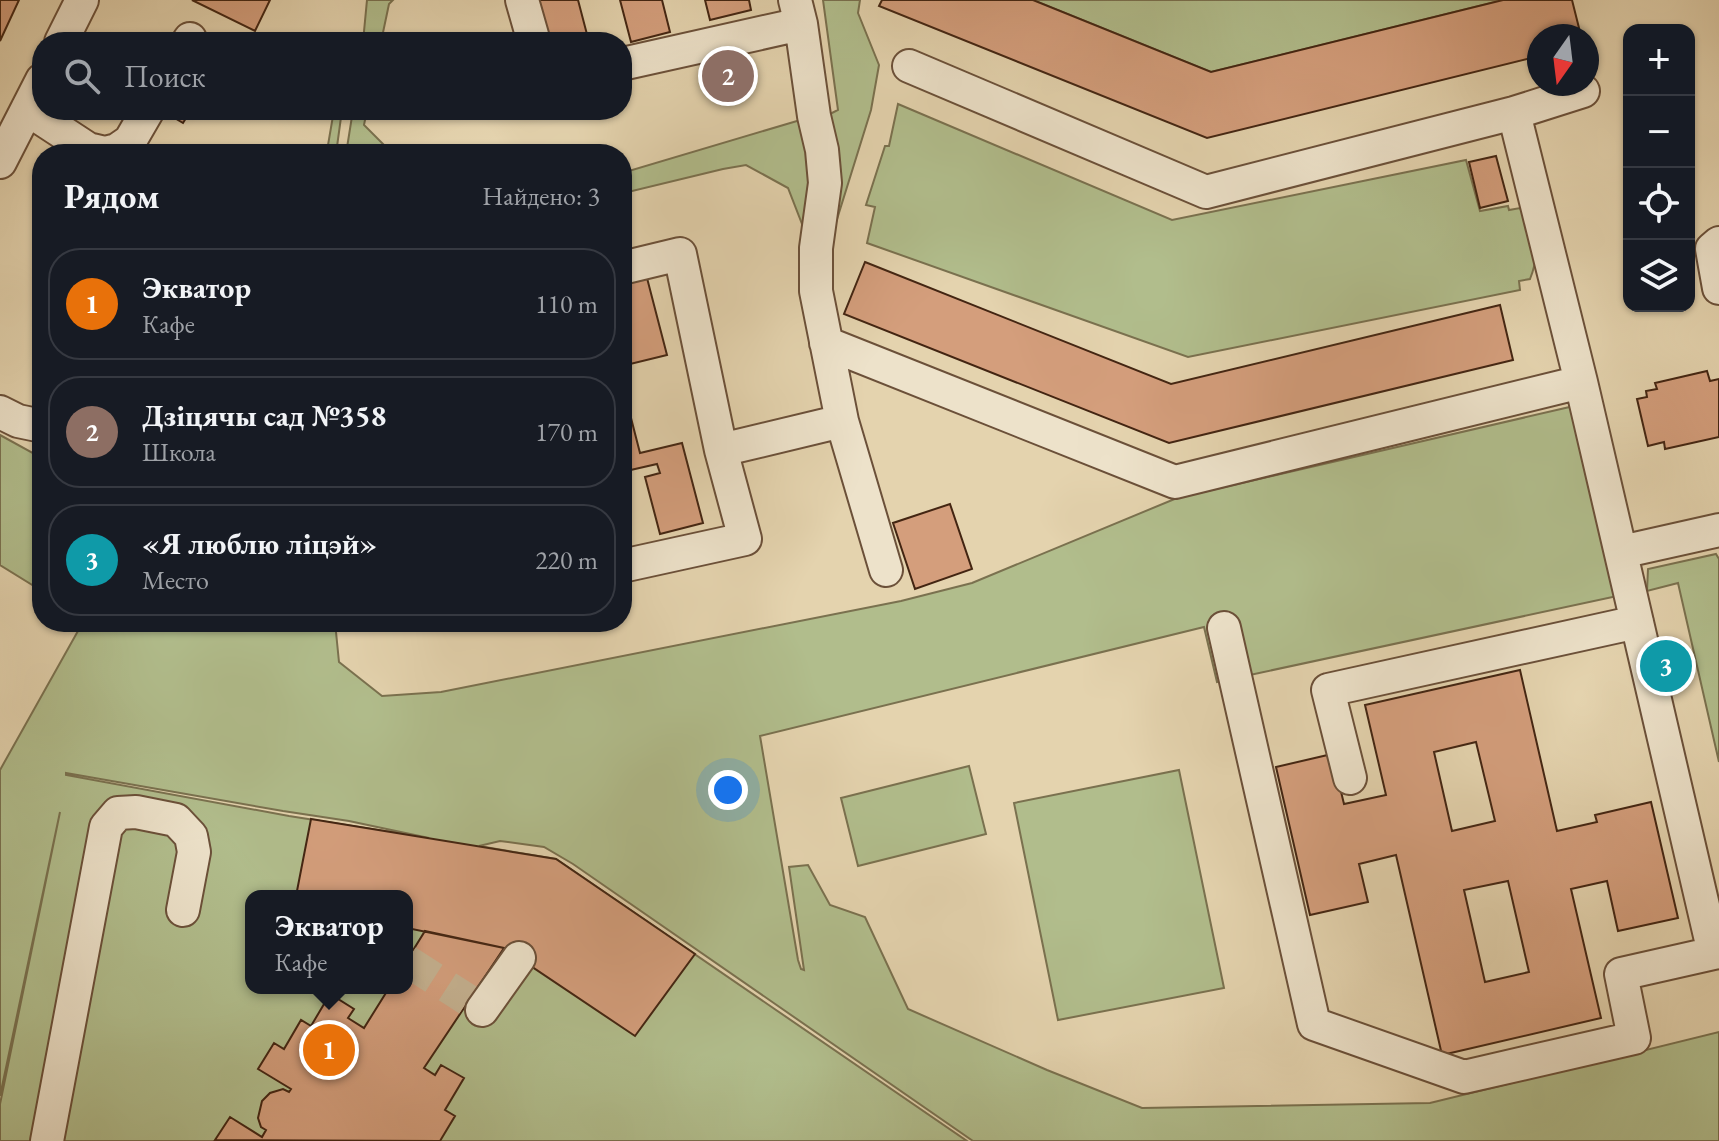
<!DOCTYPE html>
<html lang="ru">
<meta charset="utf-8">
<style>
body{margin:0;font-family:"EB Garamond",serif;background:#20242c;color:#f1f3f6}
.controls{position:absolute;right:24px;top:24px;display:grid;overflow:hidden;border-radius:16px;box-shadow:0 2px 6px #0004}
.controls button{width:72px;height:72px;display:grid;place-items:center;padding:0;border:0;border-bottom:2px solid #363941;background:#171b24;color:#f1f3f6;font:40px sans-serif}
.compass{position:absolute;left:1527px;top:24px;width:72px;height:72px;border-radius:50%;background:#171b24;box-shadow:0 2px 6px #0004;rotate:194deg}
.you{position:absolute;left:728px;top:790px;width:28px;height:28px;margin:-20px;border:6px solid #fff;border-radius:50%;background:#1a73e8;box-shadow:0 0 0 12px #1a73e833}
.badge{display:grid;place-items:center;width:52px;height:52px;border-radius:50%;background:#c59692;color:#fff;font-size:26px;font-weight:700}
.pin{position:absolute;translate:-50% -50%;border:4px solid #fff;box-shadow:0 2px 8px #0006}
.popup{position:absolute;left:245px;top:890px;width:168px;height:104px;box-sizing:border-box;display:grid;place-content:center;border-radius:16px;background:#171b24;filter:drop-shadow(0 2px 6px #0005);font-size:26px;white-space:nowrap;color:#9ea1a6}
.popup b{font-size:30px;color:#f1f3f6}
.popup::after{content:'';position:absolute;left:50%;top:100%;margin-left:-16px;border:16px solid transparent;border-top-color:#171b24}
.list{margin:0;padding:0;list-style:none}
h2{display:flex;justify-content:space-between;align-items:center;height:104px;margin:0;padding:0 32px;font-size:34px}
h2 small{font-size:26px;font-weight:400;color:#9ea1a6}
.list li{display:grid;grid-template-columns:52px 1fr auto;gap:24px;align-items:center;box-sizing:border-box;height:112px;margin:0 16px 16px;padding:0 16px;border:2px solid #363941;border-radius:32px}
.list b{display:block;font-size:30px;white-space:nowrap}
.list p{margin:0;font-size:26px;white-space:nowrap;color:#9ea1a6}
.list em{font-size:26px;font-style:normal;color:#9ea1a6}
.icon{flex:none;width:44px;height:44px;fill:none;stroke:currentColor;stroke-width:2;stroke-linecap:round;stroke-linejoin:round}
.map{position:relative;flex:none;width:1719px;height:1141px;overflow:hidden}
.search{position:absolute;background:#171b24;box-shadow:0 2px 6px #0004;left:32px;top:32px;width:600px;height:88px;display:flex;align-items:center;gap:20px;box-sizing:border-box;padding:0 28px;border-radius:32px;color:#9ea1a6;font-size:30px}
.panel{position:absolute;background:#171b24;box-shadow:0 2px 6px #0004;left:32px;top:144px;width:600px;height:488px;border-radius:32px}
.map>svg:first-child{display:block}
.green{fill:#b1bd8c;stroke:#7a714f;stroke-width:2;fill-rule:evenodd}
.building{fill:#d49e7c;stroke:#432512;stroke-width:2;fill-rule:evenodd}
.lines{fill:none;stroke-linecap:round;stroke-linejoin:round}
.minor-tunnel{stroke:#c4b08f;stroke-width:32;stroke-dasharray:32 16;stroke-linecap:butt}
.minor-casing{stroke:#6b5039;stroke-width:36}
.minor{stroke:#ede2ca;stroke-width:32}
</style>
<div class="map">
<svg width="1719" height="1141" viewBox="0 0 1719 1141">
<rect width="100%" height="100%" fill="#e4d3ae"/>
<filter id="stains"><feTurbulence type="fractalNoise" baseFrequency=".0025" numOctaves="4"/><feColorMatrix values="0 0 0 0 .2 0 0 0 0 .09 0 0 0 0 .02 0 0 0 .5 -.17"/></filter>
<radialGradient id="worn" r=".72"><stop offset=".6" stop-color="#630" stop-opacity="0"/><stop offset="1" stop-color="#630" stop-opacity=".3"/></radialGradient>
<path class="green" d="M367,0H393L389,4L381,42H363Z
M823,0H860L858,13L879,65L871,110L824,261L828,115L838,110Z
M1033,0H1503L1211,72Z
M898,104L1172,220L1466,160L1480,211L1508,206L1509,210L1520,208C1535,235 1542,249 1530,279L1519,281L1520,290L1188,357L867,243L875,207L866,205L885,146H889Z
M334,110H342L336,154H333L328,145Z
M353,110H367L364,125L393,154H346Z
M807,118L816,160L804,229L788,188L746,165L723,169L624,193L622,192V168L629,171Z
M1574,406L1622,595L1217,682L1204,627L760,736L798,960L801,969L804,970L789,867L808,865L830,905L865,917L908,1009L1047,1070L1142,1108L1430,1103L1719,1032V1141H973L573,864L544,847L500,841L479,846L556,859L967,1141H0V1104L60,812L0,1096V770L83,622H335L339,662L382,696L441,692L901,601L972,583L1177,498ZM66,773L283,811L349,821L429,838L289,816L66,775ZM251,896H407V988H251Z
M0,435L42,458V591L0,565Z
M1716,554L1719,559V762L1678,583L1647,591L1648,569Z
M969,766L986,834L858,866L841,798Z
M1179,770L1224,988L1058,1020L1014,803Z"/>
<path class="building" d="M0,0H19L0,41Z
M192,0H270L255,31Z
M530,0H578L589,42H541Z
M620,0H662L670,32L631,42Z
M705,0H749L751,10L710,20Z
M882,0H1033L1211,72L1503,0H1572L1581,36H1539V56L1207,138L879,6Z
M164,110H191L183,123L163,111Z
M1496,156L1508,201L1480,208L1469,162Z
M865,262L1171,384L1500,305L1513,360L1169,443L844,314Z
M647,278L667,355L622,366V284Z
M1707,371L1710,381L1719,379V437L1665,449L1664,442L1648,446L1637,399L1647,397L1646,391L1657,389L1655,383Z
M622,383L640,453L682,443L703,523L660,534L645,477L660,473L657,464L622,472Z
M950,504L972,569L915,589L893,523Z
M1520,670L1557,831L1597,822L1595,815L1651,802L1678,918L1618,931L1607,881L1571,889L1601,1018L1442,1055L1396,855L1359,864L1368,902L1310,915L1276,767L1332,754L1344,804L1386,795L1365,705ZM1476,742L1495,821L1452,831L1434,752ZM1508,881L1529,972L1485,982L1464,890Z
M311,819L556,859L695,954L635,1036L504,948L407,928V896H296Z
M425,931L504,948L424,1068L435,1075L441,1065L464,1078L445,1110L455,1116L440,1141L215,1140L230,1117L262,1137L266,1130L261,1127L258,1118L262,1101L270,1093L283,1089L289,1092L291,1089L258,1069L274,1043L284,1049L301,1020L311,1026L330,994L354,1009L348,1018L364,1028L389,988H407V960Z"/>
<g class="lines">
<path class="minor-tunnel" d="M407,961L468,1000"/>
<defs>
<path id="minor" d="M522,0L534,42
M795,0L801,24L814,116L822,150L825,183L816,248V291L842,421L886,570
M61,42L82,0
M188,42L190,39
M622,64L801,24
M909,66L1206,192L1514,113L1583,91
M27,109L88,149L105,153L117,150L130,141L148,110
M0,162L42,80
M1719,243L1712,249L1719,288
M622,268L680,254L721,450L842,421
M826,343L1175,482L1581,382
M0,412L18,421L42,426
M1621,552L1719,530
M622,566L745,539L721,450
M1224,628L1314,1024L1464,1077L1634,1038L1621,974L1714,953L1581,382L1514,113
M1350,778L1328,690L1637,622
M482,1010L519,958
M47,1141L106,827L118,813L136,812L176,820L191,836L194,852L183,910"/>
</defs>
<use href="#minor" class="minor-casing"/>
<use href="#minor" class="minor"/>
</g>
<rect width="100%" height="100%" filter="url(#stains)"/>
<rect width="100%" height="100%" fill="url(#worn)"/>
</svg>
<div class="controls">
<button>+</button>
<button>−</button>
<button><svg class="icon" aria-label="locate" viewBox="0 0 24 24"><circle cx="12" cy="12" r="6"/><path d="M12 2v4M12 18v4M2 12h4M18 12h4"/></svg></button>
<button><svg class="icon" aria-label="layers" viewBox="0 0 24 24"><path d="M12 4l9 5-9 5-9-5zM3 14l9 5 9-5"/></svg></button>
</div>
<svg class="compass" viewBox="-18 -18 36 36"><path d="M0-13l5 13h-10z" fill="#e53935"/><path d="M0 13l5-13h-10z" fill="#9ea1a6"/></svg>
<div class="you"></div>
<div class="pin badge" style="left:329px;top:1050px;background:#e8710a">1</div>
<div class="popup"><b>Экватор</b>Кафе</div>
<div class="pin badge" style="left:728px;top:76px;background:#8d6e63">2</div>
<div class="pin badge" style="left:1666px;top:666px;background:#0f9aa8">3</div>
<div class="search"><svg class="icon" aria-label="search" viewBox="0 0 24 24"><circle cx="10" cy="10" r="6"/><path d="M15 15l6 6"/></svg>Поиск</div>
<section class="panel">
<h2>Рядом<small>Найдено: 3</small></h2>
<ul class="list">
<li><span class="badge" style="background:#e8710a">1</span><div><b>Экватор</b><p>Кафе</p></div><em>110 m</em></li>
<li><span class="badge" style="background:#8d6e63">2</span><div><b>Дзіцячы сад №358</b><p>Школа</p></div><em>170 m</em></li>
<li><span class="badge" style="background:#0f9aa8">3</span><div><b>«Я люблю ліцэй»</b><p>Место</p></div><em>220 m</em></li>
</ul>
</section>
</div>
